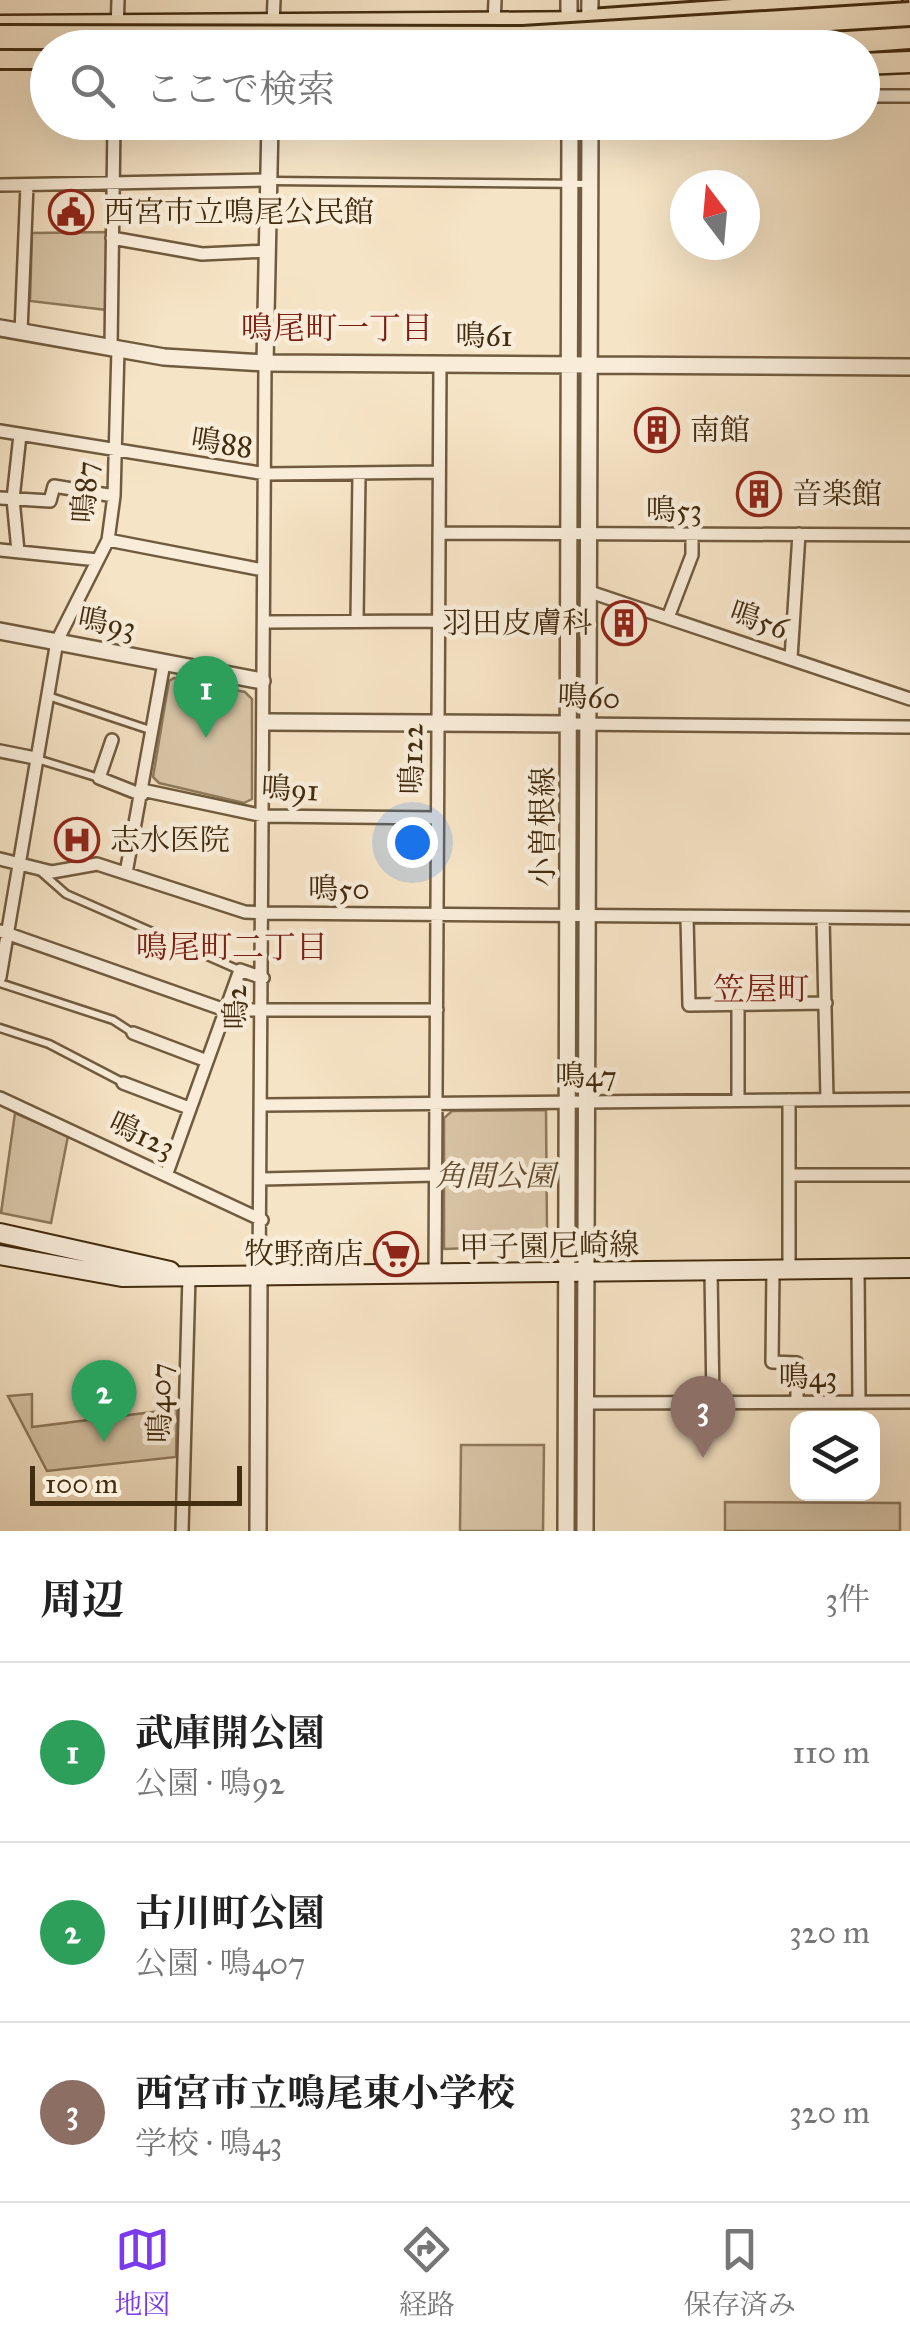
<!DOCTYPE html>
<html lang="ja">
<meta charset="utf-8">
<style>
body{margin:0;font-family:"IM FELL Great Primer","Noto Serif JP",serif;background:#f6f6f6;color:#222}
.controls{position:absolute;right:30px;bottom:30px;display:grid;overflow:hidden;border-radius:20px;box-shadow:0 10px 40px #0002}
.controls button{width:90px;height:90px;display:grid;place-items:center;padding:0;border:0;border-bottom:2px solid #e0e0e0;background:#fff;color:#222;font:50px sans-serif}
.compass{position:absolute;left:670px;top:170px;width:90px;height:90px;border-radius:50%;background:#fff;box-shadow:0 10px 40px #0002;rotate:344deg}
.scale{position:absolute;left:30px;bottom:25px;width:212px;box-sizing:border-box;padding-left:10px;border:5px solid #432d10;border-top:0;font-size:28px;line-height:35px;white-space:nowrap;color:#432d10;-webkit-text-stroke:8px #f9edda;paint-order:stroke}
.you{position:absolute;left:412px;top:842px;width:35px;height:35px;margin:-25px;border:8px solid #fff;border-radius:50%;background:#1a73e8;box-shadow:0 0 0 15px #1a73e833}
.badge{display:grid;place-items:center;width:65px;height:65px;border-radius:50%;background:#7c3aed;color:#fff;font-size:32px;font-weight:700}
.pin{position:absolute;translate:-50% -82px;filter:drop-shadow(0 2px 5px #0008)}
.pin::after{content:'';position:absolute;top:52px;width:35px;height:30px;background:inherit;clip-path:polygon(0 0,100% 0,50% 100%)}
.list{margin:0;padding:0;list-style:none}
h2{display:flex;justify-content:space-between;align-items:center;height:130px;margin:0;padding:0 40px;font-size:42px}
h2 small{font-size:32px;font-weight:400;color:#767676}
.list li{display:grid;grid-template-columns:65px 1fr auto;gap:30px;align-items:center;box-sizing:border-box;height:180px;padding:0 40px;border-top:2px solid #e0e0e0}
.list b{display:block;font-size:38px;white-space:nowrap}
.list p{margin:0;font-size:32px;white-space:nowrap;color:#767676}
.list em{font-size:32px;font-style:normal;color:#767676}
.icon{flex:none;width:55px;height:55px;fill:none;stroke:currentColor;stroke-width:2;stroke-linecap:round;stroke-linejoin:round}
.map{position:relative;flex:none;width:910px;height:1531px;overflow:hidden}
.search{position:absolute;background:#fff;box-shadow:0 10px 40px #0002;left:30px;right:30px;top:30px;height:110px;display:flex;align-items:center;gap:25px;box-sizing:border-box;padding:0 35px;border-radius:55px;color:#767676;font-size:38px}
.sheet{height:670px;background:#fff}
nav{display:flex;justify-content:space-around;align-items:center;box-sizing:border-box;height:140px;border-top:2px solid #e0e0e0;background:#fff;font-size:28px;color:#767676}
nav a{display:grid;justify-items:center;gap:5px}
nav .on{color:#7c3aed}
.map>svg:first-child{display:block}
.green{fill:#d8c5a7;stroke:#8e795c;stroke-width:2.5}
.lines{fill:none;stroke-linecap:round;stroke-linejoin:round}
.service-casing{stroke:#705b3e;stroke-width:11}
.minor-casing{stroke:#705b3e;stroke-width:16}
.tertiary-casing{stroke:#705b3e;stroke-width:20}
.secondary-casing{stroke:#432d10;stroke-width:22}
.trunk-casing{stroke:#432d10;stroke-width:25}
.motorway-casing{stroke:#432d10;stroke-width:28}
.service{stroke:#f9edda;stroke-width:6}
.minor{stroke:#f9edda;stroke-width:11}
.tertiary{stroke:#f9edda;stroke-width:15}
.secondary{stroke:#f9edda;stroke-width:18}
.trunk{stroke:#f6e4c6;stroke-width:20}
.motorway{stroke:#f6e4c6;stroke-width:22}
.motorway-bridge-casing{stroke:#432d10;stroke-width:28;stroke-linecap:butt}
.motorway-bridge{stroke:#f6e4c6;stroke-width:22}
.labels{text-anchor:middle;dominant-baseline:central;stroke-width:9;stroke-linejoin:round;paint-order:stroke}
.poi-label{font-size:30px;fill:#432d10;stroke:#f9edda;text-anchor:start}
.street-label{font-size:30px;fill:#432d10;stroke:#f9edda}
.park-label{font-size:30px;font-style:italic;fill:#614b2e;stroke:#f9edda}
.neighbourhood-label{font-size:32px;fill:#7a1f14;stroke:#f9edda}
</style>
<div class="map">
<svg width="910" height="1531" viewBox="0 0 910 1531">
<rect width="100%" height="100%" fill="#f6e4c6"/>
<filter id="stains"><feTurbulence type="fractalNoise" baseFrequency=".002" numOctaves="4"/><feColorMatrix values="0 0 0 0 .2 0 0 0 0 .09 0 0 0 0 .02 0 0 0 .5 -.17"/></filter>
<radialGradient id="worn" r=".72"><stop offset=".6" stop-color="#630" stop-opacity="0"/><stop offset="1" stop-color="#630" stop-opacity=".3"/></radialGradient>
<path class="green" d="M110,232L107,310L30,301L32,233Z
M174,678L245,692L252,699V799L244,803L159,783L153,777L169,681Z
M546,1110L547,1235L535,1246L444,1249V1118L452,1111Z
M15,1113L68,1136L51,1223L1,1213Z
M32,1394V1427L177,1409L176,1457L47,1471L8,1396Z
M461,1445H544L543,1531H460Z
M725,1502L900,1503V1531H725Z"/>
<g class="lines">
<defs>
<path id="service" d="M272,181L589,184
M48,696L150,730
M37,759L99,778
M41,872L66,894L239,970
M0,983L113,1020L133,1033
M0,1028L49,1044L122,1082"/>
<path id="minor" d="M494,24L495,0
M273,25L274,0
M117,31L118,0
M862,90L878,96H910
M0,185L269,180
M112,238L202,254L268,251
M21,332L27,185
M111,348L114,122
M0,431L266,474L439,472
M0,498L50,501L54,486L114,496
M439,533L910,535
M108,540L263,570
M0,550L98,560
M18,551L13,499L20,435
M590,592L910,699
M669,615L692,555V535
M357,620L359,475
M265,622L437,621
M791,658L799,534
M571,724L910,727
M112,740L99,778L142,795
M0,751L35,758
M142,790L264,816L436,818
M0,859L52,872L97,864L245,912L264,913L910,918
M126,873L164,663
M687,917L689,1005L826,1003
M823,918L827,1099
M0,931L225,1010H437
M0,977L57,641L108,540L114,496L118,349
M738,1004V1100
M133,1033L207,1061
M123,1083L189,1108
M0,1098L262,1220
M263,1105L910,1099
M167,1173L240,970L263,978
M789,1175H910
M262,1179L436,1175
M858,1269L859,1402
M773,1270L772,1362L797,1363V1402
M789,1270V1100
M711,1271L713,1402
M259,1275L265,363
M435,1276L440,363
M585,1403L910,1402
M182,1531L189,1276"/>
<path id="tertiary" d="M569,48V0
M589,48L590,0
M0,328L164,357L265,363L910,367
M265,363L270,122
M0,631L262,681
M266,722L571,724
M258,1531L259,1275
M566,1531L570,122
M585,1531L590,122"/>
<path id="secondary" d="M0,1233L170,1271
M0,1255L122,1277L910,1268"/>
<path id="trunk" d="M0,26L603,22
M862,64L910,62"/>
<path id="motorway" d="M590,21L890,0
M761,48L910,37
M0,57H48"/>
</defs>
<use href="#service" class="service-casing"/>
<use href="#minor" class="minor-casing"/>
<use href="#tertiary" class="tertiary-casing"/>
<use href="#secondary" class="secondary-casing"/>
<use href="#trunk" class="trunk-casing"/>
<use href="#motorway" class="motorway-casing"/>
<use href="#service" class="service"/>
<use href="#minor" class="minor"/>
<use href="#tertiary" class="tertiary"/>
<use href="#secondary" class="secondary"/>
<use href="#trunk" class="trunk"/>
<use href="#motorway" class="motorway"/>
<defs>
<path id="motorway-bridge" d="M0,37L523,38L910,14"/>
</defs>
<use href="#motorway-bridge" class="motorway-bridge-casing"/>
<use href="#motorway-bridge" class="motorway-bridge"/>
</g>
<defs>
<symbol id="civic-ring" viewBox="-11 -11 22 22"><circle r="9.5" fill="#f9edda" stroke="#8f2418" stroke-width="1.5"/><path d="M-.6-6.5H3V-4.5H.6V-3L4-1V1h2V6H-6V1h2V-1L-.6-3ZM-1.2 2.5V6h2.4V2.5Z" fill="#8f2418"/></symbol>
<symbol id="building-ring" viewBox="-11 -11 22 22"><circle r="9.5" fill="#f9edda" stroke="#8f2418" stroke-width="1.5"/><path d="M-4-6H4V6H1V3H-1V6H-4ZM-2.5-4.3h1.7v1.8h-1.7ZM.8-4.3h1.7v1.8H.8ZM-2.5-1h1.7V.8h-1.7ZM.8-1h1.7V.8H.8Z" fill="#8f2418"/></symbol>
<symbol id="hospital-ring" viewBox="-11 -11 22 22"><circle r="9.5" fill="#f9edda" stroke="#8f2418" stroke-width="1.5"/><path d="M-5-5h3v3.5h4V-5h3V5h-3V1.5h-4V5h-3Z" fill="#8f2418"/></symbol>
<symbol id="supermarket-ring" viewBox="-11 -11 22 22"><circle r="9.5" fill="#f9edda" stroke="#8f2418" stroke-width="1.5"/><path d="M-6-5.5h2.5l.6 2H6L4.5 2H-2.5L-4.4-4H-6ZM-1.5 3.2a1.3 1.3 0 1 0 .1 0ZM3 3.2a1.3 1.3 0 1 0 .1 0Z" fill="#8f2418"/></symbol>
</defs>
<g fill-rule="evenodd">
<use href="#civic-ring" x="46" y="187" width="50" height="50"/>
<use href="#building-ring" x="632" y="405" width="50" height="50"/>
<use href="#building-ring" x="734" y="469" width="50" height="50"/>
<use href="#building-ring" x="599" y="598" width="50" height="50"/>
<use href="#hospital-ring" x="52" y="815" width="50" height="50"/>
<use href="#supermarket-ring" x="371" y="1229" width="50" height="50"/>
</g>
<g class="labels">
<g class="poi-label">
<text x="104" y="212">西宮市立鳴尾公民館</text>
<text x="690" y="430">南館</text>
<text x="792" y="494">音楽館</text>
<text x="592" y="623" text-anchor="end">羽田皮膚科</text>
<text x="110" y="840">志水医院</text>
<text x="364" y="1254" text-anchor="end">牧野商店</text>
</g>
<g class="street-label">
<text x="484" y="336">鳴61</text>
<text transform="translate(222 443) rotate(9)">鳴88</text>
<text transform="translate(85 492) rotate(-87)">鳴87</text>
<text x="674" y="510">鳴53</text>
<text transform="translate(759 620) rotate(19)">鳴56</text>
<text transform="translate(107 623) rotate(11)">鳴93</text>
<text transform="translate(589 697) rotate(2)">鳴60</text>
<text transform="translate(412 759) rotate(-89)">鳴122</text>
<text transform="translate(290 789) rotate(3)">鳴91</text>
<text transform="translate(543 827) rotate(-90)">小曽根線</text>
<text x="339" y="889">鳴50</text>
<text transform="translate(236 1007) rotate(-90)">鳴2</text>
<text x="586" y="1076">鳴47</text>
<text transform="translate(142 1135) rotate(25)">鳴123</text>
<text transform="translate(549 1246) rotate(-1)">甲子園尼崎線</text>
<text x="808" y="1377">鳴43</text>
<text transform="translate(160 1403) rotate(-89)">鳴407</text>
</g>
<g class="park-label">
<text x="495" y="1176">角間公園</text>
</g>
<g class="neighbourhood-label">
<text x="337" y="328">鳴尾町一丁目</text>
<text x="232" y="947">鳴尾町二丁目</text>
<text x="761" y="989">笠屋町</text>
</g>
</g>
<rect width="100%" height="100%" filter="url(#stains)"/>
<rect width="100%" height="100%" fill="url(#worn)"/>
</svg>
<div class="controls">
<button><svg class="icon" aria-label="layers" viewBox="0 0 24 24"><path d="M12 4l9 5-9 5-9-5zM3 14l9 5 9-5"/></svg></button>
</div>
<svg class="compass" viewBox="-18 -18 36 36"><path d="M0-13l5 13h-10z" fill="#e53935"/><path d="M0 13l5-13h-10z" fill="#767676"/></svg>
<div class="scale">100 m</div>
<div class="you"></div>
<div class="pin badge" style="left:206px;top:738px;background:#2e9e5b">1</div>
<div class="pin badge" style="left:104px;top:1442px;background:#2e9e5b">2</div>
<div class="pin badge" style="left:703px;top:1458px;background:#8d6e63">3</div>
<div class="search"><svg class="icon" aria-label="search" viewBox="0 0 24 24"><circle cx="10" cy="10" r="6"/><path d="M15 15l6 6"/></svg>ここで検索</div>
</div>
<section class="sheet">
<h2>周辺<small>3件</small></h2>
<ul class="list">
<li><span class="badge" style="background:#2e9e5b">1</span><div><b>武庫開公園</b><p>公園 · 鳴92</p></div><em>110 m</em></li>
<li><span class="badge" style="background:#2e9e5b">2</span><div><b>古川町公園</b><p>公園 · 鳴407</p></div><em>320 m</em></li>
<li><span class="badge" style="background:#8d6e63">3</span><div><b>西宮市立鳴尾東小学校</b><p>学校 · 鳴43</p></div><em>320 m</em></li>
</ul>
</section>
<nav>
<a class="on"><svg class="icon" aria-label="map" viewBox="0 0 24 24"><path d="M3 6l6-2 6 2 6-2v14l-6 2-6-2-6 2zM9 4v14M15 6v14"/></svg>地図</a>
<a><svg class="icon" aria-label="directions" viewBox="0 0 24 24"><path d="M12 3l9 9-9 9-9-9zM9 14v-3h6M13 9l2 2-2 2"/></svg>経路</a>
<a><svg class="icon" aria-label="saved" viewBox="0 0 24 24"><path d="M7 4h10v16l-5-4-5 4z"/></svg>保存済み</a>
</nav>
